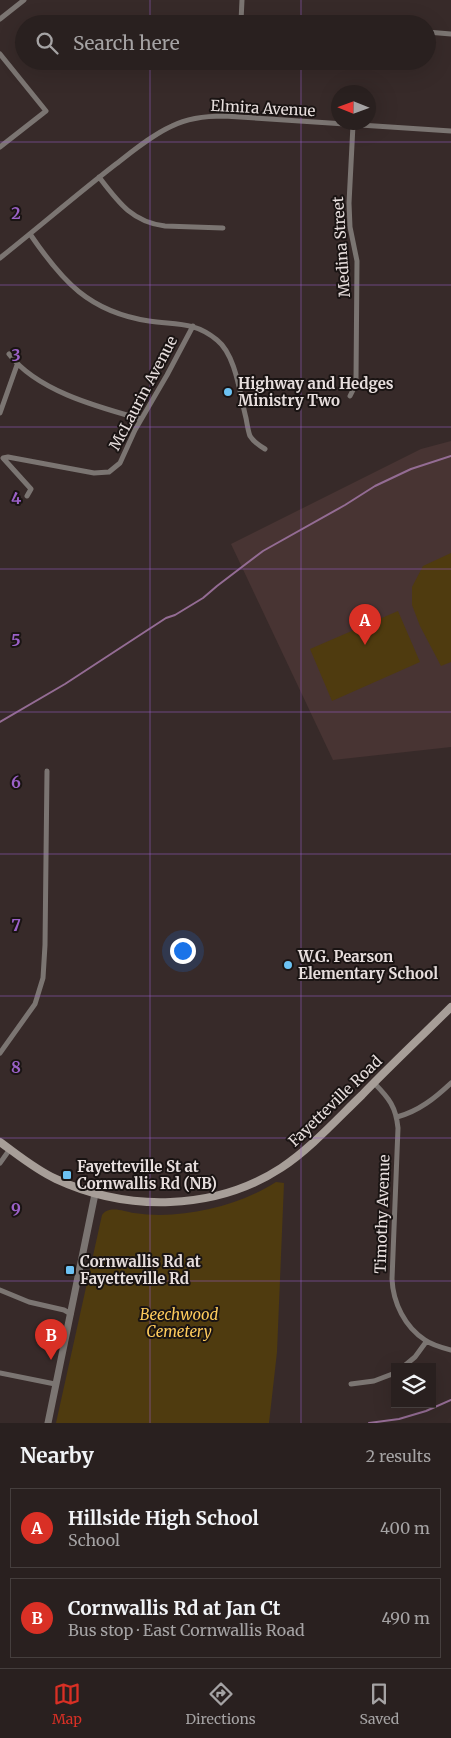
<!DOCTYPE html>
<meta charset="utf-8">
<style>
body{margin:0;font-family:Merriweather,serif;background:#312828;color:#f1f3f6}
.controls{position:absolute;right:15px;bottom:15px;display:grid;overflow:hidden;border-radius:0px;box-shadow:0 5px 20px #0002}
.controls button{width:45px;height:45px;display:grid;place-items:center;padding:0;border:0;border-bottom:1px solid #453e3d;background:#29201f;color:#f1f3f6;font:25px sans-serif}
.compass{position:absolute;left:331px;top:85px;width:45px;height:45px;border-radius:50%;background:#29201f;box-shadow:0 5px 20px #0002;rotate:271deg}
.you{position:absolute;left:182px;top:950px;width:18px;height:18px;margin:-12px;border:4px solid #fff;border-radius:50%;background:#1a73e8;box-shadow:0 0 0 8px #1a73e833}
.badge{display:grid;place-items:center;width:32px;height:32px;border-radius:50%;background:#d93025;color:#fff;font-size:16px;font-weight:700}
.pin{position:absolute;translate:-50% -41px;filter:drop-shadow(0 1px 2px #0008)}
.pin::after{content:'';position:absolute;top:26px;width:18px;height:15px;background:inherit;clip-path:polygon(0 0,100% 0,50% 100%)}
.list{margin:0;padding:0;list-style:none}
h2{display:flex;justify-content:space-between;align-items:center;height:65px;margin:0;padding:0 20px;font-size:21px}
h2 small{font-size:16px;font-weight:400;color:#a5a3a4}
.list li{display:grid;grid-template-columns:32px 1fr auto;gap:15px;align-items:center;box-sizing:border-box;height:80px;margin:0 10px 10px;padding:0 10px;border:1px solid #453e3d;border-radius:0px}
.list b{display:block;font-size:19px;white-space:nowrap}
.list p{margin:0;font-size:16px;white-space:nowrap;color:#a5a3a4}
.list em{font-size:16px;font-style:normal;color:#a5a3a4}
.icon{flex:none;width:28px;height:28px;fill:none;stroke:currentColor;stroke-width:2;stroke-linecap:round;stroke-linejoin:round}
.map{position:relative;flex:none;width:451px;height:1423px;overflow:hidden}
.search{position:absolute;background:#29201f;box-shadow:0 5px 20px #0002;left:15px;right:15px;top:15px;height:55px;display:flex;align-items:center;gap:12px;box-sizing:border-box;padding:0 18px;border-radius:28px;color:#a5a3a4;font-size:19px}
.sheet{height:245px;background:#29201f}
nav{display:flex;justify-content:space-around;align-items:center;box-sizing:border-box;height:70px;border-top:1px solid #453e3d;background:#29201f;font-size:14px;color:#a5a3a4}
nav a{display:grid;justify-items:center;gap:2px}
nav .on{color:#d93025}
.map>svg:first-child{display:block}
.built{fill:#483433}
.green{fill:#4f3b0f}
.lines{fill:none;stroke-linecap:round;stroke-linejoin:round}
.stream{stroke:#946c94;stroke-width:2}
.minor{stroke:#7b7572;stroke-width:5}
.tertiary{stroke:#7b7572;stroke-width:7}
.secondary{stroke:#a79e98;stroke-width:8}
.grid{fill:none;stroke:#9b61c8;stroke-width:1;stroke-opacity:0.55}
.poi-dot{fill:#6cc2f3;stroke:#1a1413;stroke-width:2}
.labels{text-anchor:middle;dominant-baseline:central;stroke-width:4;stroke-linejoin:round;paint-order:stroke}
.street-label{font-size:15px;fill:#e7dedd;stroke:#1a1413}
.poi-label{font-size:15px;font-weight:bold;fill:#e7dedd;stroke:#1a1413;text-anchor:start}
.park-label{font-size:15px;font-style:italic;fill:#fecb5c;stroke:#1a1413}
.grid-label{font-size:16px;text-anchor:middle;font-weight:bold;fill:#9b61c8;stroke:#1a1413;stroke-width:4;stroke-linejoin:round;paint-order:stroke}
</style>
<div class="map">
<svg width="451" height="1423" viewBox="0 0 451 1423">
<rect width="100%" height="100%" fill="#372a29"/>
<path class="built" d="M451,441V747L333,760L231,544L421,449Z"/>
<path class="green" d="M451,553V662L441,666L420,626L412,605V587L423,566Z
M398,611L420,662L332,701L310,649Z
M276,1182L284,1183L277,1352L269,1423H56L102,1215C108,1205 124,1211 134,1213C180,1220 237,1207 276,1182Z"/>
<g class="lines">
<path class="stream" d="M0,722L65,684L166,618L175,615L203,598L217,586L263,551L345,505L375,486L411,469L451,456
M369,1423L399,1419L426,1411L451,1400"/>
<path class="minor" d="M0,19L24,0
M241,21L242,0
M181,24L222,20L286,24
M427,32L451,34
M0,54L46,111L0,147
M99,177C118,202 132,222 165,226L223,228
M30,234C62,281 89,312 149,321C176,325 194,321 217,340C236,355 240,395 246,418C247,423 248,431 250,436C253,441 260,446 265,449
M0,258C39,227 76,195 116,164C133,151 152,135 172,126C188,118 207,116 224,116L451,131
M9,354C37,391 98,407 141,419
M350,396L354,388L356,380L357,261L350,227L349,203L353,125
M0,413L17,365
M27,496L31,489L3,458L8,457L94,473L109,472L120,463L135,430L167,375L193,326
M0,1053L35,1004L43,978L45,945L47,771
M374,1083C389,1098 396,1107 398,1128L392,1279C393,1303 405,1327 425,1340C432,1345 443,1348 451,1350
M397,1117C419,1111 435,1098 451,1083
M0,1163L10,1149
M0,1290L29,1302L64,1310L71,1314
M403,1367L415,1357L426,1342
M0,1373L55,1384
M351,1384L374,1381L395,1373"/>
<path class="tertiary" d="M48,1423L95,1194"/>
<path class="secondary" d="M0,1142C18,1155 36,1170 56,1179C127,1212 215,1211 281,1168C311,1148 336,1120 362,1095C391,1065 421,1037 451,1007"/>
</g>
<path class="grid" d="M150,0V24M301,0V24M150,61V1423M301,61V1423M0,142H451M0,285H451M0,427H451M0,569H451M0,712H451M0,854H451M0,996H451M0,1138H451M0,1281H451"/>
<g class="poi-dot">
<circle cx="228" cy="392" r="5"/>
<circle cx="288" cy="965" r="5"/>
<rect x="62" y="1170" width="10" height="10" rx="2.5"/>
<rect x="65" y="1265" width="10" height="10" rx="2.5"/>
</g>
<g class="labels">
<g class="street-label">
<text transform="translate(263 108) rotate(3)">Elmira Avenue</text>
<text transform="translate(341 247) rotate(-94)">Medina Street</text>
<text transform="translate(143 393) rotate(-62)">McLaurin Avenue</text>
<text transform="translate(335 1101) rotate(-44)">Fayetteville Road</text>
<text transform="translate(382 1214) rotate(-88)">Timothy Avenue</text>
</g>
<g class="poi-label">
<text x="238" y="383">Highway and Hedges<tspan x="238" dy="17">Ministry Two</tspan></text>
<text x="298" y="956">W.G. Pearson<tspan x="298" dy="17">Elementary School</tspan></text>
<text x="77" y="1166">Fayetteville St at<tspan x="77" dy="17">Cornwallis Rd (NB)</tspan></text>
<text x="80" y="1261">Cornwallis Rd at<tspan x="80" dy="17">Fayetteville Rd</tspan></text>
</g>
<g class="park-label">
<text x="179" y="1314">Beechwood<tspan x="179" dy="17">Cemetery</tspan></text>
</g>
</g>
<g class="grid-label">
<text x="16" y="219">2</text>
<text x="16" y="361">3</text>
<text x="16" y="504">4</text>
<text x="16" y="646">5</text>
<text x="16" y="788">6</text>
<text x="16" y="931">7</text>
<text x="16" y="1073">8</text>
<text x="16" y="1215">9</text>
</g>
</svg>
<div class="controls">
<button><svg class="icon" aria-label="layers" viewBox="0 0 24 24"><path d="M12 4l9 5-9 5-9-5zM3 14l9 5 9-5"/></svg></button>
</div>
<svg class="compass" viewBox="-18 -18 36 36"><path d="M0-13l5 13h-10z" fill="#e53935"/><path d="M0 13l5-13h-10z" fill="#a5a3a4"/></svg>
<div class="you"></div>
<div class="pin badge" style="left:365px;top:645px">A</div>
<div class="pin badge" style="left:51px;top:1360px">B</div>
<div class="search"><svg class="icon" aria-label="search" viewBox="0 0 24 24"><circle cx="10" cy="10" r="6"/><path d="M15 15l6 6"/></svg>Search here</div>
</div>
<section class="sheet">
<h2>Nearby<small>2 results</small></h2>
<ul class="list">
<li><span class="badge">A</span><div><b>Hillside High School</b><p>School</p></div><em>400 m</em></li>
<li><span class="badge">B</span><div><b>Cornwallis Rd at Jan Ct</b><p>Bus stop · East Cornwallis Road</p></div><em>490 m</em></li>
</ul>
</section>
<nav>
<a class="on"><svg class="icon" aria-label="map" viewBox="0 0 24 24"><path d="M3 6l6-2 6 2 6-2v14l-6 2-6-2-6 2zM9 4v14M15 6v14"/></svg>Map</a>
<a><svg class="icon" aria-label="directions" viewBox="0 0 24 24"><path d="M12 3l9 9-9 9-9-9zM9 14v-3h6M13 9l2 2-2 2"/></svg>Directions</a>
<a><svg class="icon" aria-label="saved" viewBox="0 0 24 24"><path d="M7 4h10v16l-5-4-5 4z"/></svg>Saved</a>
</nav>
